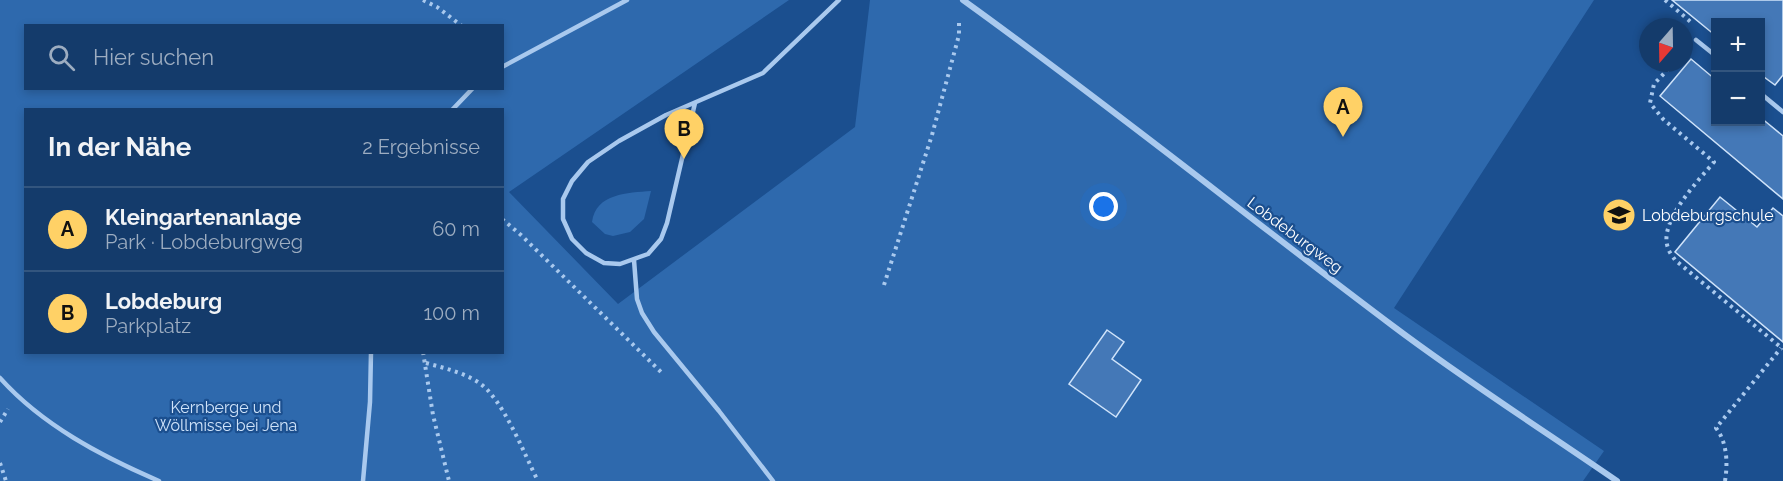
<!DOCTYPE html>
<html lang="de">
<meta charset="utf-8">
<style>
body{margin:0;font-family:Raleway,sans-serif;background:#214673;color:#f1f3f6}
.controls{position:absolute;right:18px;top:18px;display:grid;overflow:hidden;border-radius:0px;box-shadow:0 3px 9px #0003}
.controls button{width:54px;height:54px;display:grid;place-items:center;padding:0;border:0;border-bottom:2px solid #33557e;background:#143b6b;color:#f1f3f6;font:30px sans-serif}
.compass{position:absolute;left:1639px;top:18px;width:54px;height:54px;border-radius:50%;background:#143b6b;box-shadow:0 3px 9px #0003;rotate:200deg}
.you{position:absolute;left:1104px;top:207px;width:21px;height:21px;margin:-15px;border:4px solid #fff;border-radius:50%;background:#1a73e8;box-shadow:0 0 0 9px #1a73e833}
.badge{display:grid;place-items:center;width:39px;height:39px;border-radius:50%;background:#ffd166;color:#111;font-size:20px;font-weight:700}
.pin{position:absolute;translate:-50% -50px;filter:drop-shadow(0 2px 3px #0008)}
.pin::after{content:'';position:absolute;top:32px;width:21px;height:18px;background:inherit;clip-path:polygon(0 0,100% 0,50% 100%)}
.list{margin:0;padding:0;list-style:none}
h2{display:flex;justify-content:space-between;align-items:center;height:78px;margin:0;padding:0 24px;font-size:26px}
h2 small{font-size:20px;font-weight:400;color:#9dadc1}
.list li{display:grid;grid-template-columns:39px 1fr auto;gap:18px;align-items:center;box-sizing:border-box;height:84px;padding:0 24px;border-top:2px solid #33557e}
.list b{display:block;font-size:22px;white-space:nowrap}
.list p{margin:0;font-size:20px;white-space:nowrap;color:#9dadc1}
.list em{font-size:20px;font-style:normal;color:#9dadc1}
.icon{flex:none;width:33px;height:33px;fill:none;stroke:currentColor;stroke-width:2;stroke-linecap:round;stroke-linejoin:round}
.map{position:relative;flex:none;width:1783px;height:481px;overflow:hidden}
.search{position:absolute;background:#143b6b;box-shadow:0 3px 9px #0003;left:24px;top:24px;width:480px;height:66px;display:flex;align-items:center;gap:15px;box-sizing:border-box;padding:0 21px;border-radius:0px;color:#9dadc1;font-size:22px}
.panel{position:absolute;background:#143b6b;box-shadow:0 3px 9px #0003;left:24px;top:108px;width:480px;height:246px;border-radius:0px}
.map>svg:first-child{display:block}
.green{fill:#2e69ad;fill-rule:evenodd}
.building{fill:#4478b7;stroke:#cfe3fa;stroke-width:1.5}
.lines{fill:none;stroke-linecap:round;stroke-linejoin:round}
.path{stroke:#a9c9ee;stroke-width:4;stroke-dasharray:3 4.5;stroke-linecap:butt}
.lane{stroke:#a9c9ee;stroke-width:4.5}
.street{stroke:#a9c9ee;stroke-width:6}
.labels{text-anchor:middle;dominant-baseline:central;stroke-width:4.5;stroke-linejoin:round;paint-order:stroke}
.poi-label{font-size:16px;fill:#fff;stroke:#1b4f8f;text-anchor:start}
.street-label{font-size:16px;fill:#fff;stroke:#1b4f8f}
.park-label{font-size:16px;fill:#cfe3fa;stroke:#1b4f8f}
</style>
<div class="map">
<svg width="1783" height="481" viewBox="0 0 1783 481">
<rect width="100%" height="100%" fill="#1b4f8f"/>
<path class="green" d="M0,0H789L509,192L618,304L855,127L870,0H1594L1394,308L1604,451L1583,481H0ZM26,26H502V88H26ZM26,110H502V352H26Z
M651,191L644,219L630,232L613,236L605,234L592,222C596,193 628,193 651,191Z"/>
<path class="building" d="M1672,0H1783V75L1775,85L1760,74V22H1716V36Z
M1691,59L1716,80V122H1760V117L1783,136V199L1660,96Z
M1720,197L1757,227L1773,208L1783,216V342L1675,252Z
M1107,330L1124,342L1112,359L1141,380L1116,417L1069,384Z"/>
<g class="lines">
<path class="path" d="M423,0L437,7L462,26
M1665,0L1692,23
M1674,63L1654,84L1650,103L1663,119L1714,162C1698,181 1658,222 1668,248C1669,252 1673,257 1675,260L1783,349
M502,219L521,235L662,373
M884,285L932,135L959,35V19
M423,352L433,415L449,481
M426,363C444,368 462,372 478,382C503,398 524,454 538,481
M0,422L8,409
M0,463L6,481
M1725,481C1728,463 1727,442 1716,428L1781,348"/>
<path class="lane" d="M1696,40L1716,56
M502,67L627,0
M1760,93L1783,112
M695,103L667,223L661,239L648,254L620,264L604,263L586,253L572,239L563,219V199L572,181L588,162L619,141L666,115L763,73L839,0
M452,110L473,88
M634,260L637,299L642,313L654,332L719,411L773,481
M0,378C42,425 101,456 159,481
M363,481L370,402L371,352"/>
<path class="street" d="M963,0C1109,105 1249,218 1393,326C1466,381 1543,430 1617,481"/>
</g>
<defs>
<symbol id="school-disc" viewBox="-11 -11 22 22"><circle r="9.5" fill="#ffd166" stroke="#1b4f8f"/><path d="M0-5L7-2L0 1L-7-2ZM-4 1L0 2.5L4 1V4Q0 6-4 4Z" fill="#111"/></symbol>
</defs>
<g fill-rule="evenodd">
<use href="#school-disc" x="1600" y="196" width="38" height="38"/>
</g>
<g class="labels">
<g class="poi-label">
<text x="1642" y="215">Lobdeburgschule</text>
</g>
<g class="street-label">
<text transform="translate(1295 235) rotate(37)">Lobdeburgweg</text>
</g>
<g class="park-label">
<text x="226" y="407">Kernberge und<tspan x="226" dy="18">Wöllmisse bei Jena</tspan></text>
</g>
</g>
</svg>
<div class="controls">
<button>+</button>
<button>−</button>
</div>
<svg class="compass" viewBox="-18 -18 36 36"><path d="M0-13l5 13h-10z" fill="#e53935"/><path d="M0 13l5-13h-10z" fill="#9dadc1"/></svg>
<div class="you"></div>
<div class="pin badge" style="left:1343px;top:137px">A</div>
<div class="pin badge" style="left:684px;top:159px">B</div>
<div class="search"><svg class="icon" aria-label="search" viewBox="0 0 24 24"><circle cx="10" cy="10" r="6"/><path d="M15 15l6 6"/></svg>Hier suchen</div>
<section class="panel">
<h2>In der Nähe<small>2 Ergebnisse</small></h2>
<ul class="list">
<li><span class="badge">A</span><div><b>Kleingartenanlage</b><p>Park · Lobdeburgweg</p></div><em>60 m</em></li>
<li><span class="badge">B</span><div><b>Lobdeburg</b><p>Parkplatz</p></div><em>100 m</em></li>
</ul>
</section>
</div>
